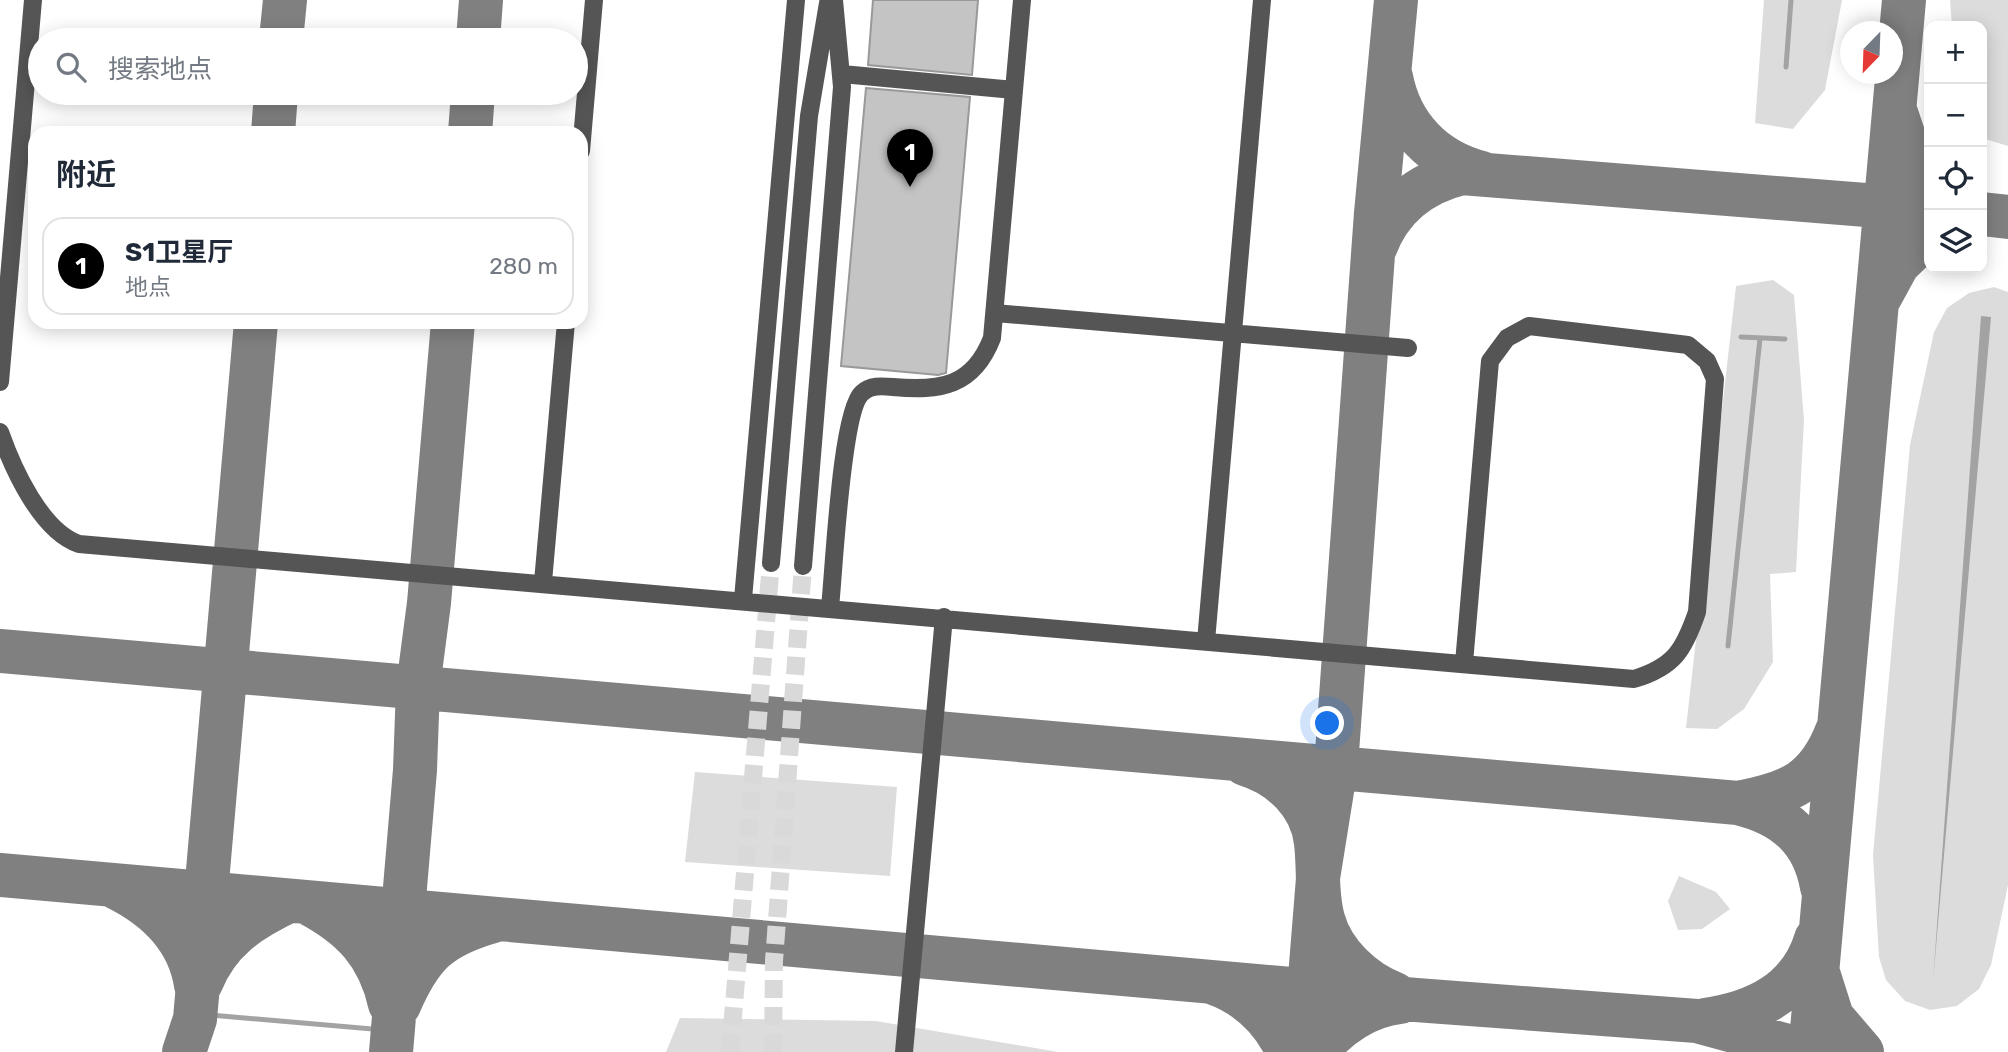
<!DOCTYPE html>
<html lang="zh">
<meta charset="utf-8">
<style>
body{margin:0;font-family:Rubik,"Noto Sans SC",sans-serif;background:#f2f2f3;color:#1f2937}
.controls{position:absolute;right:21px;top:21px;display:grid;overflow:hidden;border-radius:14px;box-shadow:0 4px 18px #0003}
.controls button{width:63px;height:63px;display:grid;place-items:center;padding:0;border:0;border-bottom:2px solid #e0e1e3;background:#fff;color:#1f2937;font:35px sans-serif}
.compass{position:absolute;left:1840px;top:21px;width:63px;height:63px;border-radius:50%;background:#fff;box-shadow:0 4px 18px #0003;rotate:203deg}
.you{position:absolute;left:1328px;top:724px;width:24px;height:24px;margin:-18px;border:5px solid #fff;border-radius:50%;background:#1a73e8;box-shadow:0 0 0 10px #1a73e833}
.badge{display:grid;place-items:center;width:46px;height:46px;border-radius:50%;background:#000;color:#fff;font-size:23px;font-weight:700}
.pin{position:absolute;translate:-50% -58px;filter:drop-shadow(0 2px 4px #0008)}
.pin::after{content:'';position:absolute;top:37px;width:24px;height:21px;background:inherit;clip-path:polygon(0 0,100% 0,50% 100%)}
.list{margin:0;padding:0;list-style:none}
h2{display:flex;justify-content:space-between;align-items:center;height:91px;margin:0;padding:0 28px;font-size:30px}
h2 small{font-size:23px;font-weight:400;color:#747a83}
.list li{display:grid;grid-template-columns:46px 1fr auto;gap:21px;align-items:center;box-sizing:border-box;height:98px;margin:0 14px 14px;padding:0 14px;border:2px solid #e0e1e3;border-radius:21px}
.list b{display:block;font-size:26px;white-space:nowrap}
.list p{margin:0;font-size:23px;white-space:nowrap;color:#747a83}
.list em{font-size:23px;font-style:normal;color:#747a83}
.icon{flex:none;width:38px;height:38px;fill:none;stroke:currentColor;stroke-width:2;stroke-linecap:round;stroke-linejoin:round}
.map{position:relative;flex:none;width:2008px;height:1052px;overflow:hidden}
.search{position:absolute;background:#fff;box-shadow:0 4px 18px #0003;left:28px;top:28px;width:560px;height:77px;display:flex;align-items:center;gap:18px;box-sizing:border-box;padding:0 24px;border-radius:38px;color:#747a83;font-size:26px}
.panel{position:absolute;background:#fff;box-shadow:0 4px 18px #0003;left:28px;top:126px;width:560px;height:203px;border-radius:21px}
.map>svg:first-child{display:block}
.green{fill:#dcdcdc}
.water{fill:#a3a3a3}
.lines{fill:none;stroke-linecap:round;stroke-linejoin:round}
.stream{stroke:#a3a3a3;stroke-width:5}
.taxiway{stroke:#808080;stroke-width:44}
.building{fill:#c4c4c4;stroke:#999;stroke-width:2}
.minor-tunnel{stroke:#d9d9d9;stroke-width:18;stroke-dasharray:18 9;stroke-linecap:butt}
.minor{stroke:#555;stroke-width:18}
</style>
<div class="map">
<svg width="2008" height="1052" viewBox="0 0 2008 1052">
<rect width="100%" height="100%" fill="#fff"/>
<path class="green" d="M1764,0H1842L1825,90L1793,129L1755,123Z
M1950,0H2008V146L1982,138V26H1952Z
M1773,280L1794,295L1804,420L1796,572L1770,574L1773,662L1744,709L1717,729L1686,728L1736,286Z
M1994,287L2008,292V885L1991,965L1979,989L1957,1006L1930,1010L1905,1001L1886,980L1879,957L1873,855L1910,445L1934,332L1947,308L1969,293Z
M695,772L897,787L890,876L685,862Z
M1679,876L1716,892L1730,909L1702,929L1678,930L1668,901Z
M680,1018L876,1021L1058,1052H666Z"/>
<path class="water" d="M1981,316L1991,317L1933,981Z"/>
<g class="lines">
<path class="stream" d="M1786,67L1791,0
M1741,337L1785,339
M1728,646L1760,338
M199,1014L384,1030"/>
<path class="taxiway" d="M281,40L285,0
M478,40L481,0
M1391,77C1400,126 1434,161 1482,173
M1896,113L1908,149L1929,179
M273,133L276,93
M470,133L473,93
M1982,214L2008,217
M1375,248C1390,207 1420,183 1462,173L1929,210
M1880,297L1898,264L1929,234
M0,651L1738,803C1784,814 1814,839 1822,887
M1245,764C1281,775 1312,804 1316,843C1319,868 1316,894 1323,919C1332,953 1363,982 1395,994
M1738,803C1789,793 1817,783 1837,731
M0,875L1416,1000L1697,1021L1810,1052L1904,0
M115,887C156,907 189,938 196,985
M308,903C352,926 379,954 390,1004
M1819,976L1832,1017L1862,1052
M201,983C218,940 249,920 289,901
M1214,983C1248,995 1273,1020 1288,1052
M399,1005C421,954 440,936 493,921
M1705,1020C1755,1013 1800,992 1816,939
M184,1052L195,1019L256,322
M391,1052L415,770L418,687L429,603L453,322
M1304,1052L1318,878L1336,766L1376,213L1396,0
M1317,1052C1337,1025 1367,1006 1400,1002"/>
</g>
<path class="building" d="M873,0H978L972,75L868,65Z
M866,88L970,97L946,373L938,375L841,366Z"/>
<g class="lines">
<path class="minor-tunnel" d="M730,1052L771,563
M773,1052L774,961L803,566"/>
<path class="minor" d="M842,74L1014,90
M581,151L594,0
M995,313L1408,348
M0,382L33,0
M0,432C13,469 41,531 79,544C598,586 1116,633 1634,679C1674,667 1684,650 1697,612L1715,379L1707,361L1688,345L1529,326L1507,338L1490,361L1464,663
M771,563L809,116L828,3
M803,566L842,87L834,0
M543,582L566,322
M743,599L796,0
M830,607C834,572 841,411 862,393C870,385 882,386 893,387C940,391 973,387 992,338L1022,0
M1206,641L1262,0
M904,1052L944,617"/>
</g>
</svg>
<div class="controls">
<button>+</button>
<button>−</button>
<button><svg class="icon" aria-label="locate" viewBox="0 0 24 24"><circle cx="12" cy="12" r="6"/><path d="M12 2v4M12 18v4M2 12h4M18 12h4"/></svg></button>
<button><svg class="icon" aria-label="layers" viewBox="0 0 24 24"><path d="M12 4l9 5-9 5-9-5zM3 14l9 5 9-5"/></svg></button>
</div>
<svg class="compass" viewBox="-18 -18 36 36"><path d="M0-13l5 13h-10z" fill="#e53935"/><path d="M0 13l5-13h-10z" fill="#747a83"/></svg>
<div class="you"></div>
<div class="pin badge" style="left:910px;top:187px">1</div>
<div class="search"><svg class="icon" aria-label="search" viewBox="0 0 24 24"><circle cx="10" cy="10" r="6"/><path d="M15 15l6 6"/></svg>搜索地点</div>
<section class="panel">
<h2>附近<small></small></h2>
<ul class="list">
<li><span class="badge">1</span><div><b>S1卫星厅</b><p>地点</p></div><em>280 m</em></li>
</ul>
</section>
</div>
